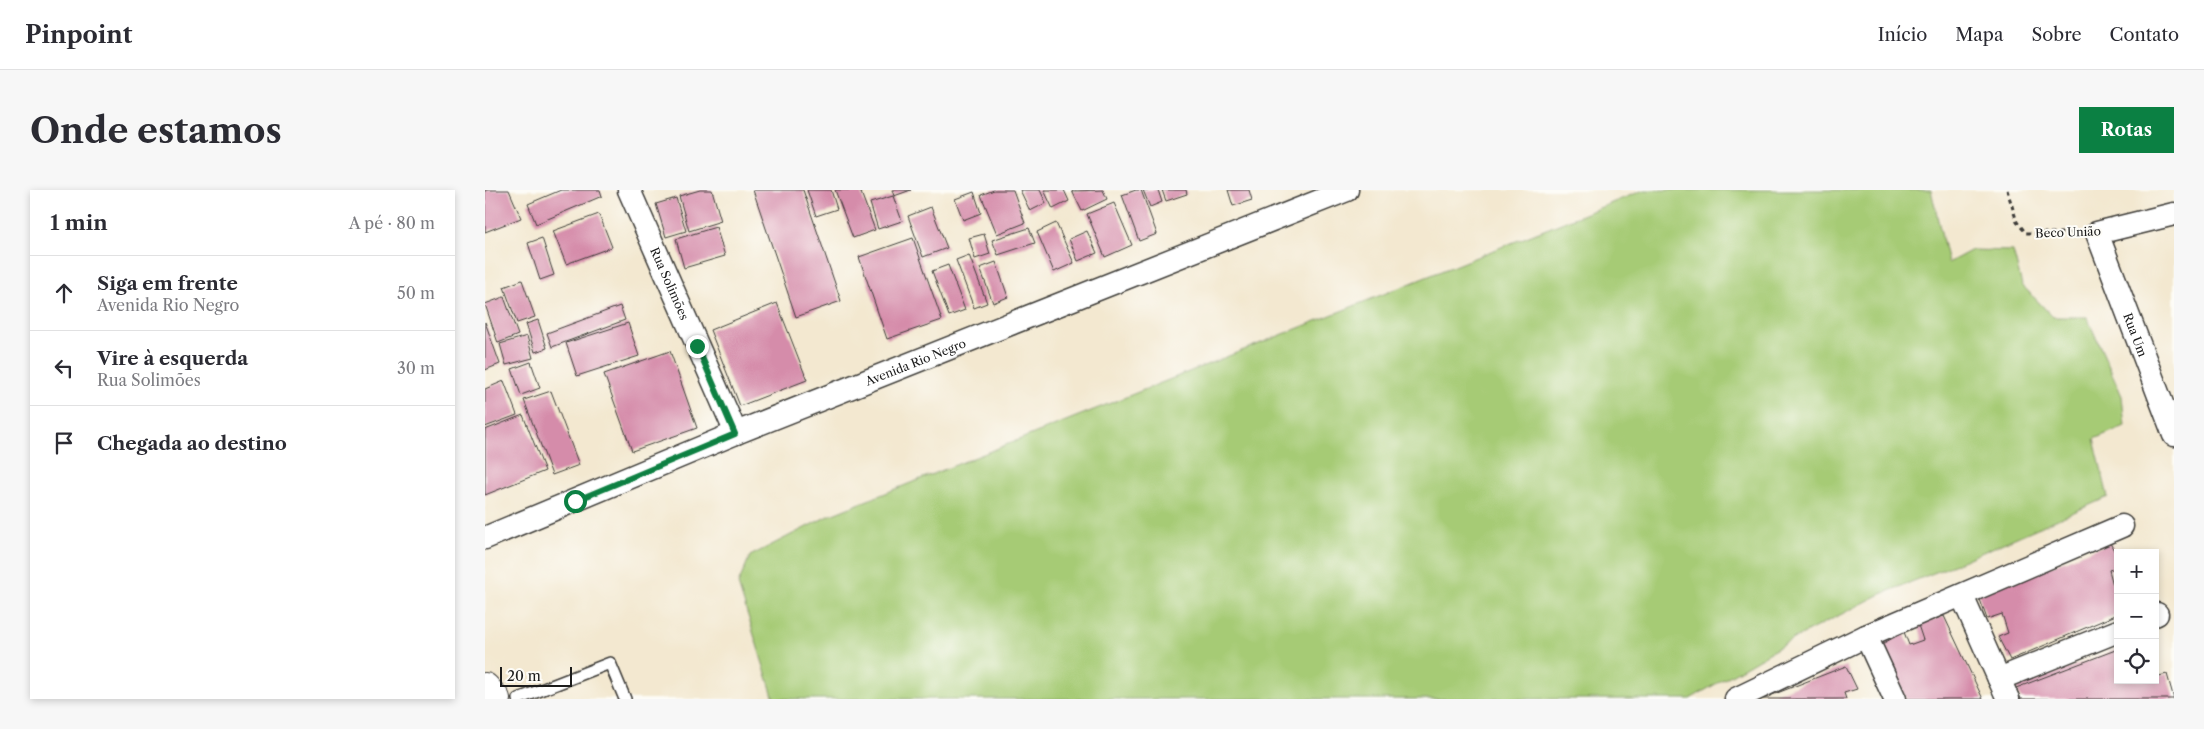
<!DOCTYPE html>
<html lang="pt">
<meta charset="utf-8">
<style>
body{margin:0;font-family:"Libre Caslon Text",serif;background:#f7f7f7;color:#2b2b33}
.controls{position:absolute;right:15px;bottom:15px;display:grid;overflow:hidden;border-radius:0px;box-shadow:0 2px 8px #0003}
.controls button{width:45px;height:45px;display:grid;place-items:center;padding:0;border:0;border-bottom:1px solid #e1e1e2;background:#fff;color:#2b2b33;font:25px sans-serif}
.scale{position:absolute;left:15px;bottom:12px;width:72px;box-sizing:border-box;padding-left:5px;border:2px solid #1c1c1c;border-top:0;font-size:14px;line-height:18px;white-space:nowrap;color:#1c1c1c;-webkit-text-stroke:4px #fdfcf7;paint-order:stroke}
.stop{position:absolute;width:15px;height:15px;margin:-11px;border:4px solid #0b8043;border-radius:50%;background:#fff}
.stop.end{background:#0b8043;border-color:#fff;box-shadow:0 1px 5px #0008}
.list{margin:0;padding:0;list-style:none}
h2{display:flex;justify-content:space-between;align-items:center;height:65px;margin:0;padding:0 20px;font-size:21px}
h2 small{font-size:16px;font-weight:400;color:#7c7c81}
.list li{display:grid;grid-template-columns:32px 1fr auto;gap:15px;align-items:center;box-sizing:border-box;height:75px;padding:0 20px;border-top:1px solid #e1e1e2}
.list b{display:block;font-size:19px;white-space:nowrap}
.list p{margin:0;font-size:16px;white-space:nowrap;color:#7c7c81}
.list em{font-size:16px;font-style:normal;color:#7c7c81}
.icon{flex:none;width:28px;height:28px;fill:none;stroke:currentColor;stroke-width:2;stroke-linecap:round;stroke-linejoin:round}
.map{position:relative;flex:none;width:1689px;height:509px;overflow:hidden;border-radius:0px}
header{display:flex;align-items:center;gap:30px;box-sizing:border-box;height:70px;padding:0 25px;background:#fff;border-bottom:1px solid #e1e1e2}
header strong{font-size:24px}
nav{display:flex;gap:28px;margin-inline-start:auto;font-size:18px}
.intro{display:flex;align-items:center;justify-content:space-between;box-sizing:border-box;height:120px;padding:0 30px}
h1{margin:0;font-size:35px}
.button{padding:12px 22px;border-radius:0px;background:#0b8043;color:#fff;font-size:18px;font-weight:700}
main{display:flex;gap:30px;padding:0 30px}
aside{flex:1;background:#fff;border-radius:0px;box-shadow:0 2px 8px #0003}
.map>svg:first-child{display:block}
.green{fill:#a6cb75;stroke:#617448}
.building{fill:#d58caa}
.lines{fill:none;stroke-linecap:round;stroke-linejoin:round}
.service-casing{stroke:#3c3b37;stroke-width:14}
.minor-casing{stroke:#3c3b37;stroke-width:25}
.trunk-casing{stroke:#3c3b37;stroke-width:30}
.path{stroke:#3c3b37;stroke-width:3;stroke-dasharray:4 4;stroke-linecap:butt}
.service{stroke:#fff;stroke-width:11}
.minor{stroke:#fff;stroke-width:22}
.trunk{stroke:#fff;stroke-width:28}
.route{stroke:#0b8043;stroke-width:6}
.labels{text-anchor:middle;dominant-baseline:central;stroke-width:4;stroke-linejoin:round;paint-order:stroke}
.street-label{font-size:12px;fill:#1c1c1c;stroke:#fdfcf7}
</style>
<header>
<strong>Pinpoint</strong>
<nav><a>Início</a><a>Mapa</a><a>Sobre</a><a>Contato</a></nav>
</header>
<div class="intro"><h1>Onde estamos</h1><a class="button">Rotas</a></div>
<main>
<aside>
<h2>1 min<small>A pé · 80 m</small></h2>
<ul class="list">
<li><svg class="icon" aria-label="ahead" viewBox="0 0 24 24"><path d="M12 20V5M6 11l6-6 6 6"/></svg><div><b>Siga em frente</b><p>Avenida Rio Negro</p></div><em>50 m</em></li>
<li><svg class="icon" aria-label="left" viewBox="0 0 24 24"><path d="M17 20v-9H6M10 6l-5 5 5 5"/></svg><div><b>Vire à esquerda</b><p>Rua Solimões</p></div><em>30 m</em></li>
<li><svg class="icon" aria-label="arrive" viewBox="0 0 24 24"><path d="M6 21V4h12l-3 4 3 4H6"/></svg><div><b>Chegada ao destino</b></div></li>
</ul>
</aside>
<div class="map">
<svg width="1689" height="509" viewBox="0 0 1689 509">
<rect width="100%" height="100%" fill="#fdfcf7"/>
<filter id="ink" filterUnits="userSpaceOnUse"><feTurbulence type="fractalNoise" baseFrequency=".02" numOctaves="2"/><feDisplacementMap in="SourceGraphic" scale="10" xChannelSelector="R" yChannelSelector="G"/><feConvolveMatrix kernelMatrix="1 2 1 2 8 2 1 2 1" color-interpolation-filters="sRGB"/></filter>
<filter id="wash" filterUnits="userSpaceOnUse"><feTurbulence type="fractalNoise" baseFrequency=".0096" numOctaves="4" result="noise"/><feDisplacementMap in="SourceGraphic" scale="20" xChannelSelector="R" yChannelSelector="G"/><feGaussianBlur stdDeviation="1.12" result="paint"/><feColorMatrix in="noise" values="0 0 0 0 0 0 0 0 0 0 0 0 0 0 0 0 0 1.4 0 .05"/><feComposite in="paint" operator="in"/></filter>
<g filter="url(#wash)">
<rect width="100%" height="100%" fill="#f3e8d0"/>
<path class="green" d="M1159,0H1446L1463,73L1487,60L1528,61L1537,95L1568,127H1602L1637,206L1640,236L1609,249L1623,307L1466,376L1394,405L1308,449L1205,509H289L253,394L265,366L343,326Z"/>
<g id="blocks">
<path class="building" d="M0,0H24L36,28L0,42Z
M76,0H115L117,6L51,34L43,14Z
M215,0H227L236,31L204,41L194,6Z
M268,0H318L356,111L311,127Z
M322,0H346L352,19L331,26Z
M350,0H375L390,40L368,48Z
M407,0H426L409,6Z
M509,0H528L540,33L512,44L496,5Z
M535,0H555L561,13L545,21Z
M559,0H579L584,11L568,19Z
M618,0L622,9L597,21L587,1Z
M651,0H656L672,44L654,51L637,5Z
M658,0H673L677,12L665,17Z
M677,0H701L702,4L681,11Z
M743,0H764L767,10L748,16Z
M489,2L496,23L478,30L470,9Z
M408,6L417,31L393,39L385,13Z
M191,8L201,41L181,47L171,14Z
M629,13L647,55L620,67L602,24Z
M446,17L462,58L438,67L423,26Z
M114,24L127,57L81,74L68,41Z
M571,33L589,73L569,82L552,42Z
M231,37L240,66L199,78L191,49Z
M544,38L550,53L513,65L507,50Z
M602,41L612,63L593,71L584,49Z
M499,44L505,64L490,69L484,48Z
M57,48L69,85L55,90L43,53Z
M428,48L457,130L402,149L374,67Z
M484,65L502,113L489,118L471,70Z
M511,72L523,107L508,113L495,78Z
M463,75L480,120L464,126L447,81Z
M37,90L50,127L32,133L19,97Z
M19,107L33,145L13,153L0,114Z
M292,113L322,190L255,216L225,140Z
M135,116L140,130L67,157L62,143Z
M53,130L62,158L50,162L41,134Z
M0,132L15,174L0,180Z
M143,133L154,166L92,186L81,153Z
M42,146L48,168L21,175L15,154Z
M185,161L212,238L147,261L119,184Z
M46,172L55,198L36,205L27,179Z
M19,191L32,225L0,237V199Z
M66,201L94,275L67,285L39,210Z
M38,225L60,281L0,305V240Z
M1625,353L1633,368V377L1624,380L1628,395L1633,393V424L1525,470L1513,447L1523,443L1517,424L1502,429L1493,404Z
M1459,426L1498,509H1421L1397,454L1419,442L1424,455L1438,450L1433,435Z
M1633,459V490H1670V487L1682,484L1689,509H1536L1531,498Z
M1361,476L1372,499L1359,503L1361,509H1277Z"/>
</g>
</g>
<g filter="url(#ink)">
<use href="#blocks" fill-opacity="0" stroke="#3c3b37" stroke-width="1"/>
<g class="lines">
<defs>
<path id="service" d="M33,509L125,473L140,509"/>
<g id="minor">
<path id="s1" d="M144,0L251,243"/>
<path id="s2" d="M1689,24L1612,43L1689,245"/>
<path id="s3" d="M0,348L251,243L862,0"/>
<path d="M1477,406L1523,509"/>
<path d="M1670,425L1672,424"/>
<path d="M1381,446L1410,509"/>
<path d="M1514,489L1633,441"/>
<path d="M1251,509L1381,446L1637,336"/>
</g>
<path id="trunk" d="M0,497L11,509"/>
</defs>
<use href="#service" class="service-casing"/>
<use href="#minor" class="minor-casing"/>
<use href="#trunk" class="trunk-casing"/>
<path class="path" d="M1522,0L1532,32L1541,43H1590"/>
<use href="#service" class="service"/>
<use href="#minor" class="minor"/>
<use href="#trunk" class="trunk"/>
</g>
</g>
<g class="lines" filter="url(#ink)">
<path class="route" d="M90,311L250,244L212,156"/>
</g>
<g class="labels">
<g class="street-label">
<text transform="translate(1583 42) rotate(-2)">Beco União</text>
<text stroke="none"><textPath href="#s1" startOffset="102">Rua Solimões</textPath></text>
<text stroke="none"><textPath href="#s2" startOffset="188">Rua Um</textPath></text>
<text stroke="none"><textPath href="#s3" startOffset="465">Avenida Rio Negro</textPath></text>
</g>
</g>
</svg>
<div class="controls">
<button>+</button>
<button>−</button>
<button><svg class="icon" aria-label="locate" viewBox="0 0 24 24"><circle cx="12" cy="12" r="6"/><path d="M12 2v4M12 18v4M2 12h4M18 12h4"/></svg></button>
</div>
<div class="scale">20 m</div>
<div class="stop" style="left:90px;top:311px"></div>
<div class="stop end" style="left:212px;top:156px"></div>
</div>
</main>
